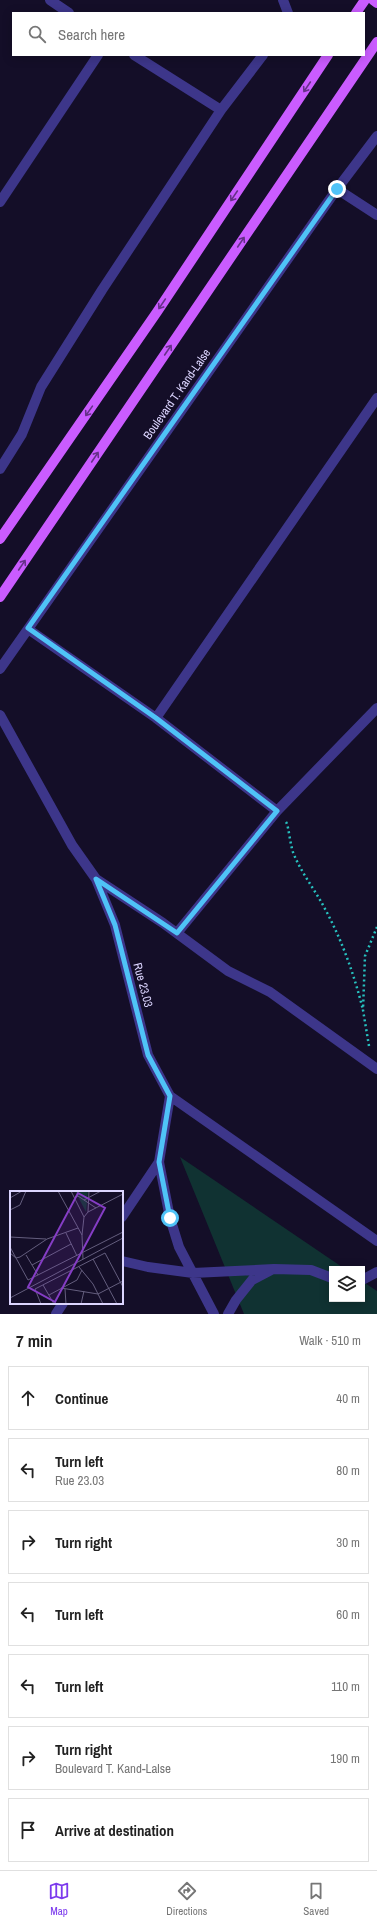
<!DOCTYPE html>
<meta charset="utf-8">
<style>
body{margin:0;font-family:"Archivo Narrow",sans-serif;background:#f2f2f2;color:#222}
.controls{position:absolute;right:12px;bottom:12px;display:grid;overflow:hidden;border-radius:0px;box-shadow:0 2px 10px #0003}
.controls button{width:36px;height:36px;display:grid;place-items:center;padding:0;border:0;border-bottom:1px solid #e0e0e0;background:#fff;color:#222;font:20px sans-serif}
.stop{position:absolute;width:12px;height:12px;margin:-9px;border:3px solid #4fc3f7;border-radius:50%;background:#fff}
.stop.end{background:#4fc3f7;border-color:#fff;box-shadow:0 1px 4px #0008}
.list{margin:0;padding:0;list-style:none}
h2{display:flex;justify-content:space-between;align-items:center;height:52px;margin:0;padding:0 16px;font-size:17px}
h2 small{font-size:13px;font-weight:400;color:#767676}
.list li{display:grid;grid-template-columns:26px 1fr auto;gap:12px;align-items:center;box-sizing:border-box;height:64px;margin:0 8px 8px;padding:0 8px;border:1px solid #e0e0e0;border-radius:0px}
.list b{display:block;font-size:15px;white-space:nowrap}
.list p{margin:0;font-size:13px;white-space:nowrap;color:#767676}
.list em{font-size:13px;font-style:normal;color:#767676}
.icon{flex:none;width:22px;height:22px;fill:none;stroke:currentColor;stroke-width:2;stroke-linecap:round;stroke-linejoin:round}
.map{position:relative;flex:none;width:377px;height:1314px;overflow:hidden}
.search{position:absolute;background:#fff;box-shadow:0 2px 10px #0003;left:12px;right:12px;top:12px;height:44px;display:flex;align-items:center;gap:10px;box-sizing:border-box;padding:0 14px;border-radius:0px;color:#767676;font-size:15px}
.sheet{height:556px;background:#fff}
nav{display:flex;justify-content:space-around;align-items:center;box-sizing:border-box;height:56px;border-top:1px solid #e0e0e0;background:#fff;font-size:11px;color:#767676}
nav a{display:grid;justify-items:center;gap:2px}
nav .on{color:#7c3aed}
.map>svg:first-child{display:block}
.green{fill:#103232}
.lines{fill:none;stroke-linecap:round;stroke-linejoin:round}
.path{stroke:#27c1bf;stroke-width:2.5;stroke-dasharray:2 3;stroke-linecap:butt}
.minor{stroke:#3d368a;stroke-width:10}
.major{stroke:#ca5cff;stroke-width:10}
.oneway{stroke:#663189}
.route{stroke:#4fc3f7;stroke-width:5}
.labels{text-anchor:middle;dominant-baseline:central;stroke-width:4;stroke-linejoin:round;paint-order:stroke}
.street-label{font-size:12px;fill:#dcd5ff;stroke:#140e28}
.inset-road{fill:none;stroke:#645e7e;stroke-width:1}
.view{fill:#853dc5;fill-opacity:0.15;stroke:#853dc5;stroke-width:2}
.inset-edge{fill:none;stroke:#dcd5ff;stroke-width:2}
</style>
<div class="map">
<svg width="377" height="1314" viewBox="0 0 377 1314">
<rect width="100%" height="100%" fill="#140e28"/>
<path class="green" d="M180,1157L345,1269H332V1299H362V1281L377,1291V1314H244Z"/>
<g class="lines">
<path class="path" d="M286,822C289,826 290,848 295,857C303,875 315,890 324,907C342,940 354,974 363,1010
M369,1046L363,1010L365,956L377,927"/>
<path class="minor" d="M50,0L69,13
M283,0L288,13
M134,55L221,110
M337,189L377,215
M0,202L98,55
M0,469L22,434L41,387L102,290L221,110L263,55
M28,629L156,718L277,811
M0,669L337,189L377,136
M0,715L72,845L96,879L163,923L228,971L270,992L377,1069
M156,718L377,398
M96,879L115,925L148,1055L170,1096L377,1241
M177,933L277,811L377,708
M159,1162L170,1218L179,1247L214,1314
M122,1217L159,1162L170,1096
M122,1261L148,1267L193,1273L274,1269L311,1270L332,1278
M362,1280L377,1272
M56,1314L63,1303
M228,1314L236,1300L252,1280L271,1270"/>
<path class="major" d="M373,0L377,3
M356,13L365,0
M0,539L157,312L328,55
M0,597L377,42"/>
</g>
<defs><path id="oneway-shaft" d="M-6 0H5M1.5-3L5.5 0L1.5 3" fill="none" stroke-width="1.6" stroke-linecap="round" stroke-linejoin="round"/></defs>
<g class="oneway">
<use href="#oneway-shaft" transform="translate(307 87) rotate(124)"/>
<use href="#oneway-shaft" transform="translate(234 196) rotate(124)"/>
<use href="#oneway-shaft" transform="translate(241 242) rotate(-56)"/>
<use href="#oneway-shaft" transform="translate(162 304) rotate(124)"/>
<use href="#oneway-shaft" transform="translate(168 350) rotate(-56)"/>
<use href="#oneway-shaft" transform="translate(89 411) rotate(125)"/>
<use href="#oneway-shaft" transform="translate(95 457) rotate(-56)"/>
<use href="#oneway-shaft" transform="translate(22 565) rotate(-56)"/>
</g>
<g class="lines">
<path class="route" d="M170,1218L159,1162L170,1096L148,1055L115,925L96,879L177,933L277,811L156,718L28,628L337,189"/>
</g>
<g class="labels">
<g class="street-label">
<text transform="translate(177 394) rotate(-55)">Boulevard T. Kand-Lalse</text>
<text transform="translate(143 985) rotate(75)">Rue 23.03</text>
</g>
</g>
<g transform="translate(10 1191)">
<rect width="113" height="113" fill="#140e28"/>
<path d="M65,0H78L76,21Z" fill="#103232"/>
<path class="inset-road" d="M48,0L72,44L73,68M61,0L74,26M65,6L68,5L86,17M0,7L12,0M74,9L91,0M0,19L10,14L16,0M78,21L79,0M74,26L78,21L113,3M56,42L67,65M72,44L74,26M0,46L36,48M0,56L18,89L113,41M0,62L6,67L10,66L37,48L68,37M16,64L28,84M83,68L107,113M22,74L61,53M69,76L83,93L93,113M33,94L44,113M51,97L88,103L113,90M55,98L56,113M39,104L67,89L72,79M0,107L113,47M31,113L25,98L95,62L113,96M71,113L74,100"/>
<path class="view" d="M68,2L95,17L45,111L18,96Z"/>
<rect width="113" height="113" class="inset-edge"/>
</g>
</svg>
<div class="controls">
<button><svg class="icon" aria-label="layers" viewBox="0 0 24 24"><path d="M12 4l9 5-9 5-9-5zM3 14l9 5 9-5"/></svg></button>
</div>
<div class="stop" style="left:170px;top:1218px"></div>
<div class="stop end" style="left:337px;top:189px"></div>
<div class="search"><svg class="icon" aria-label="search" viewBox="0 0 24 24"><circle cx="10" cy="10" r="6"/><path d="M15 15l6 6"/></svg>Search here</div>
</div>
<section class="sheet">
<h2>7 min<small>Walk · 510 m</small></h2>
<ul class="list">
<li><svg class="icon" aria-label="ahead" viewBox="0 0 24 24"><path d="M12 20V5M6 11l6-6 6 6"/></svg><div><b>Continue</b></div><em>40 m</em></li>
<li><svg class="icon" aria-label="left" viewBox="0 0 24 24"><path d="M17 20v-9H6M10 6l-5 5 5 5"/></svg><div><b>Turn left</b><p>Rue 23.03</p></div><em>80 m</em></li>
<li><svg class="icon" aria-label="right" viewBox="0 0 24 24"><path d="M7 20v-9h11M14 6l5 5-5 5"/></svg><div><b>Turn right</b></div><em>30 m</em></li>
<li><svg class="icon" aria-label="left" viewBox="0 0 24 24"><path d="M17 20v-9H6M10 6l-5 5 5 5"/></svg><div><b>Turn left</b></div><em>60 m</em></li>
<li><svg class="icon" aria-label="left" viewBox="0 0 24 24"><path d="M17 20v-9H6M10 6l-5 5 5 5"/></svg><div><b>Turn left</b></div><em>110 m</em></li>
<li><svg class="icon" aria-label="right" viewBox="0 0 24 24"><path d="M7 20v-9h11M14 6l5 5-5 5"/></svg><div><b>Turn right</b><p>Boulevard T. Kand-Lalse</p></div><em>190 m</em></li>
<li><svg class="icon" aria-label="arrive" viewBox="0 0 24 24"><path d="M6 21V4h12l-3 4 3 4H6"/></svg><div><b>Arrive at destination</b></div></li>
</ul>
</section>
<nav>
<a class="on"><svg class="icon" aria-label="map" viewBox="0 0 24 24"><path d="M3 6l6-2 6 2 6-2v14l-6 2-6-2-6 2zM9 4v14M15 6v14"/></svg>Map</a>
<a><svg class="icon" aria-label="directions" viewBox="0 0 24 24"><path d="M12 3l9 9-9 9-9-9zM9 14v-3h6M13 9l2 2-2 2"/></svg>Directions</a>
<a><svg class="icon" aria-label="saved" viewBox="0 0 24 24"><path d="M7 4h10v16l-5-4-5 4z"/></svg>Saved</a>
</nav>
